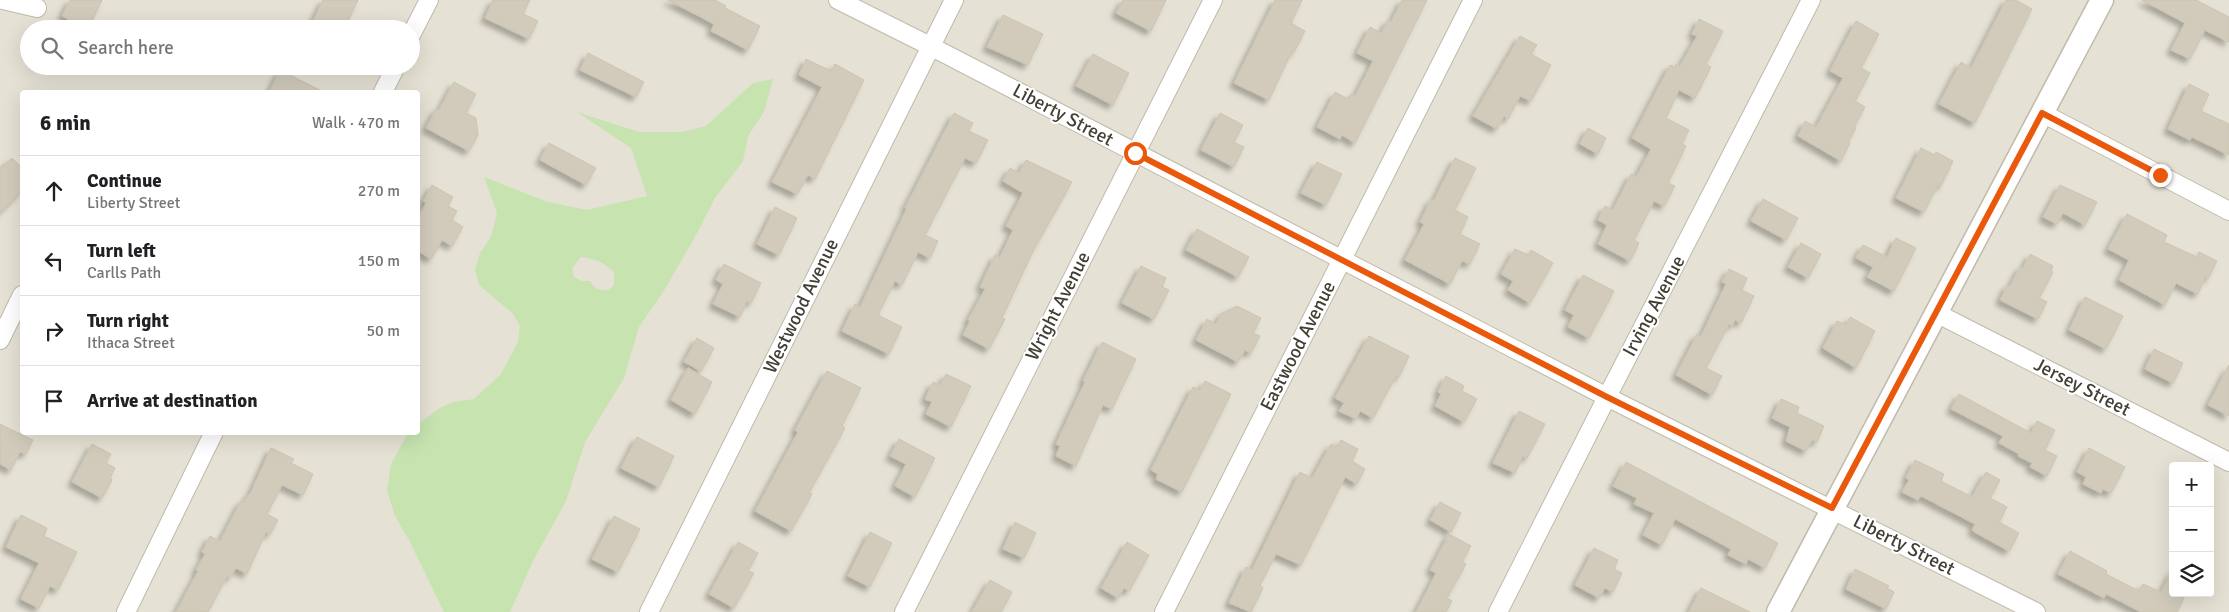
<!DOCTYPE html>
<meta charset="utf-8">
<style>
body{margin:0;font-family:Signika,sans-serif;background:#f2f2f2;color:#202124}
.controls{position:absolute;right:15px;bottom:15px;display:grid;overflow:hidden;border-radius:5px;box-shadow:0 5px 20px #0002}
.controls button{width:45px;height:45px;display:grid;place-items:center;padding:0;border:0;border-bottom:1px solid #e0e0e0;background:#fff;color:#202124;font:25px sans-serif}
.stop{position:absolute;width:15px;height:15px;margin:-11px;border:4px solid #ea580c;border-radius:50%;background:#fff}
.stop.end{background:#ea580c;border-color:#fff;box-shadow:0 1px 5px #0008}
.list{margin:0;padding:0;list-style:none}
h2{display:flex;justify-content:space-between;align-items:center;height:65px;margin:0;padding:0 20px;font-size:21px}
h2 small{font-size:16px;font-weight:400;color:#757577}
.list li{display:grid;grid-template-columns:32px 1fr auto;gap:15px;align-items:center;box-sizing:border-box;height:70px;padding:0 20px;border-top:1px solid #e0e0e0}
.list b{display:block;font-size:19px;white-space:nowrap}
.list p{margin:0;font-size:16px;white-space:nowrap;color:#757577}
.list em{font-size:16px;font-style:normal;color:#757577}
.icon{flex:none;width:28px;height:28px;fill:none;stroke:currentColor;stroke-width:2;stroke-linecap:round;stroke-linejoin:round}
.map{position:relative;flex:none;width:2229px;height:612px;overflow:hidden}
.search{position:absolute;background:#fff;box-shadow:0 5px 20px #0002;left:20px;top:20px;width:400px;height:55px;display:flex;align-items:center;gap:12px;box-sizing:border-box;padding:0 18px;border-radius:28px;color:#757577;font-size:19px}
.panel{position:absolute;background:#fff;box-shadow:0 5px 20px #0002;left:20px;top:90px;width:400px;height:345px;border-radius:5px}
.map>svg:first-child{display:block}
.residential{fill:#e5e1d4;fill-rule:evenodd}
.green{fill:#c7e3b0;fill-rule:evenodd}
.building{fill:#d2cbbb;stroke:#ccc4af;filter:url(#shadow)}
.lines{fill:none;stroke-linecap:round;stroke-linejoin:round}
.minor-casing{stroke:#bfbaab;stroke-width:20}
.tertiary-casing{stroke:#bfbaab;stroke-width:25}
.minor{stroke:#fff;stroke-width:18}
.tertiary{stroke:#fff;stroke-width:22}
.route{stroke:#ea580c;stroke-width:6}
.labels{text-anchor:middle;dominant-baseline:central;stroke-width:4;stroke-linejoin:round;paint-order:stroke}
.street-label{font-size:19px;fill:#433f35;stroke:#fff}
</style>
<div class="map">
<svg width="2229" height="612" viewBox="0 0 2229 612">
<defs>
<filter id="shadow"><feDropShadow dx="-4.5" dy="4.5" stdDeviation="2.5" flood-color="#0004"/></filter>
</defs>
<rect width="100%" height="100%" fill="#f1efe5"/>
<path class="residential" d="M0,0H2229V612H0ZM29,29H411V66H29ZM22,92H418V432H22ZM2173,466H2210V593H2173Z"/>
<path class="green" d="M773,79L764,112L748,136L743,161L715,198L695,237L663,292L639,327L624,378L585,442L566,501L533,561L510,612H444L409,540L395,516L387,491L391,464L408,433L418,432V424L440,408L453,402L474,399L501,374L518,342L520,326L513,314L479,285L475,269L480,253L491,237L497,213L484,177L548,202L587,210L647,196L631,148L577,112L639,132H682L706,126L753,83ZM581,257C596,259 604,262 614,272V285L609,290C600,290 595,290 590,281H582L574,277L572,268Z"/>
<path class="building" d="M70,0H102L88,29L62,16Z
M323,0H358L344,29H320L311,25Z
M493,0H530L523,14L538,21L529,39L485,18Z
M668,0H715L726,6L725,8L760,26L748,50L711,31L714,24Z
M1123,0H1166L1151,31L1116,13Z
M1275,0H1302L1291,23L1305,31L1294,52L1292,51L1269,100L1234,83Z
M1402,0H1427L1355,143L1342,135L1340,139L1317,127L1335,92L1348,99L1351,94L1355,96L1373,61L1357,53L1370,27L1381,33L1388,20L1391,22Z
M2006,0H2016L2032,9L1975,123L1939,104L1961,62L1971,68Z
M2142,0H2196L2229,17V42L2205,30L2190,59L2171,50L2185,23Z
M1003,15L1043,34L1028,65L987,47Z
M1699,19L1723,31L1706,64L1711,67L1695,98L1679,90L1666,118L1689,130L1682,144L1686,146L1668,183L1675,186L1664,206L1654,201L1634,240L1639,243L1630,261L1598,244L1607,225L1598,220L1605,206L1613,210L1631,174L1636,177L1651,149L1632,138L1670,65L1675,67L1676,64L1680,66L1697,36L1692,34Z
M1856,21L1879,34L1861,68L1870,73L1855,101L1865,107L1854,127L1856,128L1848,142L1850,143L1841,161L1798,136L1805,121L1816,127L1843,78L1830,71Z
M1520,36L1537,45L1531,54L1551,65L1531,101L1520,96L1508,119L1504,116L1497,129L1473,116Z
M588,53L644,82L636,97L580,70Z
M1093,54L1129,73L1113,105L1076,86Z
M806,59L831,71L835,64L864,80L815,179L808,175L797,194L772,182L822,87L799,75Z
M280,70L324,92H269Z
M454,82L476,94L466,113L476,118L478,135L469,151L426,128L436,109L439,110Z
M2189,84L2209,94L2201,111L2229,124V155L2192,137L2190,140L2168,129Z
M954,113L973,123L969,131L988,140L976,163L965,158L925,235L938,241L930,258L918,252L902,285L895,281L878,315L902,327L889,354L842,331L855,304L860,307L907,208H905Z
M1220,113L1243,125L1234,142L1244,147L1234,167L1201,150Z
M1588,128L1606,138L1598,154L1580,144Z
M549,143L596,168L586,185L540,160Z
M1921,148L1935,155L1936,152L1953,161L1941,186L1938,185L1924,212L1896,198Z
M12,158L22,168V191L0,213V169Z
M1455,158L1476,168L1455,210L1468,217L1460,234L1480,244L1470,264L1462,261L1450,284L1405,260L1424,224L1420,222L1431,199L1434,200Z
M1026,160L1072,182L1033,251L1002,318L1005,319L989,349L963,335L970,321L968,320L985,289L980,287L995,255L1000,257L1013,230L1006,226L1023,193L1003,181L1010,168L1019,173Z
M1317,162L1342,174L1326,205L1301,193Z
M432,185L453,197L448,206L457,211L452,220L463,227L452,246L442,240L431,259L418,251V218L426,203L423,201Z
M2060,185L2097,202L2085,225L2063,213L2057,224L2043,217Z
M1763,199L1798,218L1786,240L1751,221Z
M775,207L797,218L779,255L757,244Z
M2127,214L2167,235L2164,242L2197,257L2199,252L2217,261L2208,279L2205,277L2198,294L2176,283L2165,305L2119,280L2129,260L2108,249Z
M1197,229L1249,257L1238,277L1186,250Z
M1896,238L1916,248L1894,291L1867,277L1873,267L1856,258L1863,245L1887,257Z
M1801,243L1821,254L1808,278L1788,267Z
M1515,249L1528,255L1531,250L1553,263L1530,303L1508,290L1513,281L1501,274Z
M2030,254L2053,266L2051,271L2053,272L2039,298L2047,302L2038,319L2000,300L2007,285L2010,286L2020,267L2023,268Z
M724,264L761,283L751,303L747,301L740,317L713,304L723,284L716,280Z
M1141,266L1166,278L1162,287L1169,290L1154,319L1122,303Z
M1729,269L1747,278L1742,290L1754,296L1741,323L1735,320L1732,326L1729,324L1706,368L1722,376L1712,395L1676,375L1697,334L1701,336L1726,284L1722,282Z
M1583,275L1614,291L1589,338L1568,327L1574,315L1565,310Z
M2085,297L2123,316L2106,349L2069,330Z
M1237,306L1261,318L1253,333L1260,336L1251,353L1245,350L1238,362L1196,340L1207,319L1216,324L1221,314Z
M1850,317L1875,331L1856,368L1823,348L1837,321L1846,325Z
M1369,336L1409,356L1399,377L1396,376L1373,418L1360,411L1356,419L1339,411L1344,403L1335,398Z
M697,338L714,348L701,371L684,362Z
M1102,342L1136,359L1112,409L1103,405L1076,466L1056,456L1060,446L1056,444L1085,382L1083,381Z
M2154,349L2183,363L2173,383L2145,369Z
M2229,365V416L2208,405Z
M688,368L712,382L695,414L671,400Z
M827,371L861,388L842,426L845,428L809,493L812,494L791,531L755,511L798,432L795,430Z
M946,374L971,386L951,427L926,414L932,402L925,399L933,382L940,385Z
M1446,376L1464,386L1462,391L1477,399L1464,422L1435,406L1441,394L1438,392Z
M1205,381L1231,394L1182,492L1156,479L1158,474L1151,470L1193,387L1200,390Z
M1959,394L2031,433L2037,421L2055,430L2045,450L2057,456L2047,476L2030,467L2032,463L2018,456L2019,454L1999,443L2003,436L1951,409Z
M1781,399L1799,407L1797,413L1824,426L1817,442L1812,440L1806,451L1786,441L1790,427L1772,418Z
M1519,411L1545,424L1527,458L1523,456L1515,473L1493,463Z
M0,424L33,440L26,454L20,452L11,470L0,464Z
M637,437L674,456L659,487L621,468Z
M899,439L935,458L915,497L895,486L906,464L890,456Z
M1341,440L1358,449L1352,461L1365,469L1357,484L1345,477L1301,565L1276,554L1260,585L1263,588L1251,612L1229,603L1246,567L1252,570L1300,472L1312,478L1331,444L1337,447Z
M92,444L111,454L106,463L115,468L110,478L112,480L102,498L72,482Z
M271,448L294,459L291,463L313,474L303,495L282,485L267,514L278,520L270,534L266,532L247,574L236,568L230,578L227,576L208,612H176L198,571L196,570L205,554L202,552L210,536L220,541L241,501L243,502L251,492Z
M2089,448L2125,467L2111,493L2103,489L2101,493L2083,484L2086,477L2077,472Z
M1915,460L1944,474L1941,481L1972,497L1986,472L2000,480L1990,498L2007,507L1999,522L2019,533L2009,551L1976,533L1972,530L1975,524L1921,496L1918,500L1902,492L1909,480L1906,478Z
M1626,462L1778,543L1765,568L1748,559L1746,564L1728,555L1731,549L1675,519L1662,545L1643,535L1654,513L1634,504L1637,498L1613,486Z
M1440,502L1461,513L1451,532L1430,520Z
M21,515L47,528L44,536L77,552L58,590L50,586L39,608L21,599L39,563L6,547Z
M614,516L640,529L618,572L592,559Z
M1015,522L1036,533L1024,558L1003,549Z
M870,532L892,543L870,587L848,576Z
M1449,534L1471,546L1462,562L1466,564L1447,598L1452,601L1446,612H1416L1436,573L1430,570Z
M738,542L758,553L748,571L754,573L734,608L709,594Z
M1127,542L1149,555L1129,591L1124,588L1118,598L1101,588Z
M1594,548L1618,560L1614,569L1622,573L1613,592L1605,588L1599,598L1575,585Z
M2070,551L2107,571L2106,574L2139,591L2143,584L2161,592L2173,569V593H2186L2177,612H2141L2106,594L2104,598L2058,574Z
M1855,569L1889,586L1887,588L1894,592L1886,609L1846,589Z
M990,580L1012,592L1001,612H972Z
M1701,588L1750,612H1689Z"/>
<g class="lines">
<defs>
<path id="minor" d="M3,0L37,8
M838,0L930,46L1607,397L2036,612
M411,35L429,0
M383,92L396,66
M2042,113L2229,211
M1936,313L2229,462
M0,340L22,295
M126,612L214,432
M649,612L954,0
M904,612L1213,0
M1164,612L1473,0
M1498,612L1607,397L1811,0"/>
<path id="tertiary" d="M1778,612L2102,0"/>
</defs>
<use href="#minor" class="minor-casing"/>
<use href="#tertiary" class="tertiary-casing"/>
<use href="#minor" class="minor"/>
<use href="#tertiary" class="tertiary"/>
</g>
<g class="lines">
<path class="route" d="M1135,153L1607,397L1832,508L2042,113L2160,175"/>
</g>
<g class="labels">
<g class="street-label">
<text transform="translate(1063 115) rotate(28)">Liberty Street</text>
<text transform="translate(801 306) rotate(-64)">Westwood Avenue</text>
<text transform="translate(1058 306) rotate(-63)">Wright Avenue</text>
<text transform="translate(1654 306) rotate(-62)">Irving Avenue</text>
<text transform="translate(1298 346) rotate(-63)">Eastwood Avenue</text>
<text transform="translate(2082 387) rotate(27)">Jersey Street</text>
<text transform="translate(1904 545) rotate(27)">Liberty Street</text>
</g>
</g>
</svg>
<div class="controls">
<button>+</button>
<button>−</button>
<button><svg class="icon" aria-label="layers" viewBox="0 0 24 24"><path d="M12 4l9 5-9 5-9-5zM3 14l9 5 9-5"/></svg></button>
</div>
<div class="stop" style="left:1135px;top:153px"></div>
<div class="stop end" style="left:2160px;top:175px"></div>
<div class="search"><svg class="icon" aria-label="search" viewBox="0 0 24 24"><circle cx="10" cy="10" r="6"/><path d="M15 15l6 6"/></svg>Search here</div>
<section class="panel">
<h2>6 min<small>Walk · 470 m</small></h2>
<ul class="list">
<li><svg class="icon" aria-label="ahead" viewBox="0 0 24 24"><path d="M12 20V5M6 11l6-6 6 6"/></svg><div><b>Continue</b><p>Liberty Street</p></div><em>270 m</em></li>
<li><svg class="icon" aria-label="left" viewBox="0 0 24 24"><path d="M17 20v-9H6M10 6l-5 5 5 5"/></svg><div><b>Turn left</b><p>Carlls Path</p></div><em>150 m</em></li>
<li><svg class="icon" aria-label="right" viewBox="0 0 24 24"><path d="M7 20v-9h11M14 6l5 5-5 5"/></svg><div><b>Turn right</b><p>Ithaca Street</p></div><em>50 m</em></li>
<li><svg class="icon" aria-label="arrive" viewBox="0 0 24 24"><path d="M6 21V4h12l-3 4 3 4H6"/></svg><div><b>Arrive at destination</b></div></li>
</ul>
</section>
</div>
